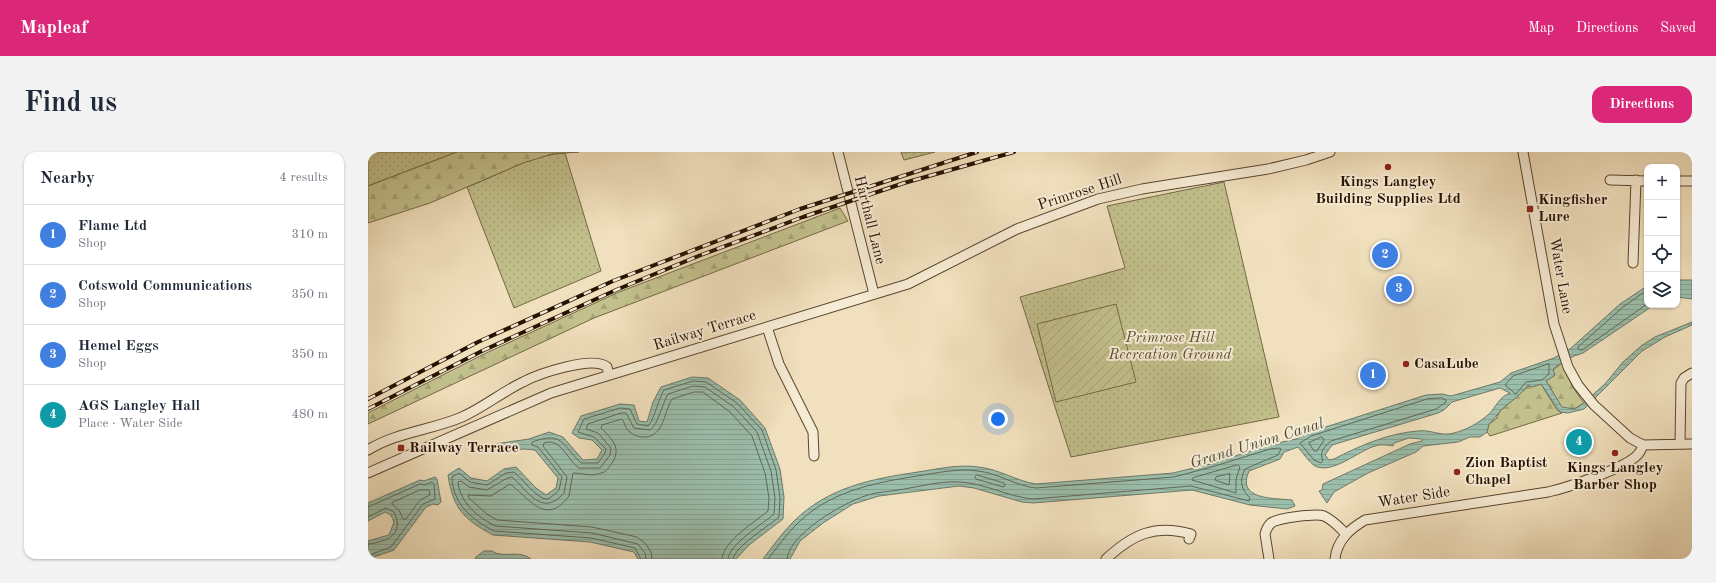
<!DOCTYPE html>
<meta charset="utf-8">
<style>
body{margin:0;font-family:"Old Standard TT",serif;background:#f2f2f3;color:#1f2937}
.controls{position:absolute;right:12px;top:12px;display:grid;overflow:hidden;border-radius:8px;box-shadow:0 1px 3px #0004}
.controls button{width:36px;height:36px;display:grid;place-items:center;padding:0;border:0;border-bottom:1px solid #e0e1e3;background:#fff;color:#1f2937;font:20px sans-serif}
.you{position:absolute;left:630px;top:267px;width:14px;height:14px;margin:-10px;border:3px solid #fff;border-radius:50%;background:#1a73e8;box-shadow:0 0 0 6px #1a73e833}
.badge{display:grid;place-items:center;width:26px;height:26px;border-radius:50%;background:#db2777;color:#fff;font-size:13px;font-weight:700}
.pin{position:absolute;translate:-50% -50%;border:2px solid #fff;box-shadow:0 1px 4px #0006}
.list{margin:0;padding:0;list-style:none}
h2{display:flex;justify-content:space-between;align-items:center;height:52px;margin:0;padding:0 16px;font-size:17px}
h2 small{font-size:13px;font-weight:400;color:#747a83}
.list li{display:grid;grid-template-columns:26px 1fr auto;gap:12px;align-items:center;box-sizing:border-box;height:60px;padding:0 16px;border-top:1px solid #e0e1e3}
.list b{display:block;font-size:15px;white-space:nowrap}
.list p{margin:0;font-size:13px;white-space:nowrap;color:#747a83}
.list em{font-size:13px;font-style:normal;color:#747a83}
.icon{flex:none;width:22px;height:22px;fill:none;stroke:currentColor;stroke-width:2;stroke-linecap:round;stroke-linejoin:round}
.map{position:relative;flex:none;width:1324px;height:407px;overflow:hidden;border-radius:12px}
header{display:flex;align-items:center;gap:24px;box-sizing:border-box;height:56px;padding:0 20px;background:#db2777;color:#fff}
header strong{font-size:19px}
nav{display:flex;gap:22px;margin-inline-start:auto;font-size:14px}
.intro{display:flex;align-items:center;justify-content:space-between;box-sizing:border-box;height:96px;padding:0 24px}
h1{margin:0;font-size:28px}
.button{padding:10px 18px;border-radius:12px;background:#db2777;color:#fff;font-size:14px;font-weight:700}
main{display:flex;gap:24px;padding:0 24px}
aside{flex:1;background:#fff;border-radius:12px;box-shadow:0 1px 3px #0004}
.map>svg:first-child{display:block}
.grass{fill:url(#grass-dots);stroke:#746846}
.forest{fill:url(#forest-firs);stroke:#746846}
.garden{fill:url(#garden-furrows);stroke:#746846}
.water{fill:url(#water-rules);stroke:#6d7967;fill-rule:evenodd}
.lines{fill:none;stroke-linecap:round;stroke-linejoin:round}
.shore{stroke:#616856;stroke-width:1}
.minor-casing{stroke:#5a452f;stroke-width:11}
.minor{stroke:#f6ebd4;stroke-width:9}
.rail-casing{stroke:#271100;stroke-width:4}
.rail{stroke:#f6ebd4;stroke-width:2.5;stroke-dasharray:8;stroke-linecap:butt}
.poi-dot{fill:#8f2418;stroke:#f6ebd4;stroke-width:1.5}
.labels{text-anchor:middle;dominant-baseline:central;stroke-width:4;stroke-linejoin:round;paint-order:stroke}
.poi-label{font-size:15px;font-weight:bold;fill:#271100;stroke:#f6ebd4;text-anchor:start}
.street-label{font-size:15px;fill:#271100;stroke:#f6ebd4}
.park-label{font-size:15px;font-style:italic;fill:#5d4e31;stroke:#f6ebd4}
.water-label{font-size:16px;font-style:italic;fill:#504e3c;stroke:#f6ebd4}
</style>
<header>
<strong>Mapleaf</strong>
<nav><a>Map</a><a>Directions</a><a>Saved</a></nav>
</header>
<div class="intro"><h1>Find us</h1><a class="button">Directions</a></div>
<main>
<aside>
<h2>Nearby<small>4 results</small></h2>
<ul class="list">
<li><span class="badge" style="background:#3f7fe0">1</span><div><b>Flame Ltd</b><p>Shop</p></div><em>310 m</em></li>
<li><span class="badge" style="background:#3f7fe0">2</span><div><b>Cotswold Communications</b><p>Shop</p></div><em>350 m</em></li>
<li><span class="badge" style="background:#3f7fe0">3</span><div><b>Hemel Eggs</b><p>Shop</p></div><em>350 m</em></li>
<li><span class="badge" style="background:#0f9aa8">4</span><div><b>AGS Langley Hall</b><p>Place · Water Side</p></div><em>480 m</em></li>
</ul>
</aside>
<div class="map">
<svg width="1324" height="407" viewBox="0 0 1324 407">
<defs>
<pattern id="grass-dots" width="8" height="8" patternUnits="userSpaceOnUse"><rect width="8" height="8" fill="#c2c08c"/><path d="M2 2h.1M6 6h.1" fill="none" stroke="#a7a477" stroke-width="1.8" stroke-linecap="round"/></pattern>
<pattern id="forest-firs" width="22" height="20" patternUnits="userSpaceOnUse"><rect width="22" height="20" fill="#c2c08c"/><path d="M5 1l3.5 6h-7zM16 11l3.5 6h-7z" fill="#a7a477"/></pattern>
<pattern id="garden-furrows" width="10" height="10" patternUnits="userSpaceOnUse"><rect width="10" height="10" fill="#c2c08c"/><path d="M-1 1l2-2M0 10L10 0M9 11l2-2" fill="none" stroke="#a7a477"/></pattern>
<pattern id="water-rules" width="6" height="5" patternUnits="userSpaceOnUse"><rect width="6" height="5" fill="#9bbeac"/><path d="M0 2.5h6" fill="none" stroke="#86a292"/></pattern>
</defs>
<rect width="100%" height="100%" fill="#f1e0bd"/>
<filter id="stains"><feTurbulence type="fractalNoise" baseFrequency=".005" numOctaves="4"/><feColorMatrix values="0 0 0 0 .2 0 0 0 0 .09 0 0 0 0 .02 0 0 0 .5 -.17"/></filter>
<radialGradient id="worn" r=".72"><stop offset=".6" stop-color="#630" stop-opacity="0"/><stop offset="1" stop-color="#630" stop-opacity=".3"/></radialGradient>
<path class="grass" d="M0,0H89L0,34Z
M533,0H567L536,8Z
M197,1L233,119L146,156L99,35C131,23 162,3 197,1Z
M856,30L911,265L703,305L652,145L757,116L739,54Z"/>
<path class="forest" d="M89,0H211L184,2L155,11L62,51L0,71V34Z
M472,56L480,69L226,166L0,272V261L116,202L251,140Z
M1195,210C1199,226 1206,238 1216,251L1206,257L1194,256L1178,229L1187,223L1185,218Z
M1173,232L1189,258L1194,261L1122,284L1119,280L1121,272L1128,267L1132,259L1162,233L1164,235Z"/>
<path class="garden" d="M748,152L768,230L688,250L669,172Z"/>
<path class="water" d="M1309,128H1324V147L1309,145Z
M1279,134V153H1286L1215,201L1206,204L1187,215L1185,218L1187,223L1178,229L1194,255L1206,257L1212,254L1237,232L1255,210L1273,194L1287,185L1324,170V173L1297,185L1274,199L1216,257L1200,261L1192,260L1173,232L1164,235L1160,233C1152,244 1143,249 1133,258C1129,262 1126,268 1121,272L1119,280L1112,285H1102L1090,290L1055,294L1048,300L1000,321L966,340L959,351L951,339L954,338L955,332L1042,292L1054,289V287L1041,286L1026,291L1025,294C1019,293 1014,292 1007,294C992,298 964,323 947,314C942,311 934,300 930,295L916,300L912,307L881,319C868,348 905,346 924,348L927,354L919,357L882,353L824,338L665,351L654,350L606,336L591,334L511,344L485,352L455,371L432,389L422,407H395C405,394 414,381 426,369C461,335 503,327 550,320C570,317 591,312 610,315C631,317 648,329 668,332L805,321L846,311L901,293L928,287L942,280L1058,243L1074,242L1083,244L1132,230L1143,221L1186,206L1202,197L1252,152ZM1132,236L1142,241C1131,245 1128,255 1121,262C1111,271 1098,278 1086,281C1073,285 1062,277 1050,279C1021,281 991,294 966,307L961,308L957,303L964,293L1070,261L1076,258L1084,250Z
M324,225L340,226L372,248L397,276L412,317L416,345L415,367L381,393L368,407H270L266,400L222,390L125,383C95,367 85,356 80,323L91,316L103,326L119,329L136,317L148,315L168,336L178,343L188,336L190,326L167,298L156,297L124,300L120,298V293L161,287L181,280L195,285L215,308L229,307L234,298L224,288L211,286L204,281L213,264L252,252L266,253L271,269L279,270L285,250L293,235Z
M67,325L69,327L73,350L70,353L65,352L58,355L26,398L0,407V389L21,383L26,370L23,363L17,360L0,369V351L52,328L56,329Z
M116,399H124C135,407 151,397 163,407H107L108,405Z"/>
<g class="lines">
<path class="shore" d="M1279,138L1255,155L1210,195V197L1214,198L1279,152
M1181,212V222L1174,228L1158,230L1148,242L1137,233L1145,224Z
M1074,246L1078,248V250L1068,257L963,289C956,295 951,300 955,309L953,311L946,308L932,291L943,284L1059,247Z
M954,285L956,288L949,299H946L941,291Z
M870,313L872,315L868,327V341L824,328L825,326Z
M862,322L861,333L847,328L848,325Z
M609,323L636,331L637,334L635,335L608,327L607,325Z
M52,338H61L62,343L52,348L38,367H35L31,358L25,353L24,351Z
M0,355L52,332L57,333L64,330L66,332L67,347L55,352L23,395L4,402L1,407
M0,365L18,356L26,360C37,382 19,390 0,392
M273,407L267,396L223,386L126,379C103,367 85,352 84,325L91,321L102,330L119,333L138,321L146,320C154,326 168,346 178,347C182,347 188,341 191,338L194,325L170,295L164,293V290C195,279 193,292 213,311H230L237,301L238,297L226,285L210,280L216,267L252,256L262,257L269,272L280,274C285,270 291,246 296,238L325,229L338,230L369,251L394,278L408,318L412,346L411,365C401,374 367,394 365,407
M278,407L277,401L270,392L224,381L127,374C110,365 92,351 90,330L93,329L101,335L119,338L139,326L144,325C160,339 174,366 196,341L199,325L175,294L176,291C193,285 199,308 211,316H232L242,303L243,296L230,281L218,277L220,272L253,261H258L266,276L282,278C290,273 294,252 300,242L325,234L337,235L366,255L389,280L403,319L407,346L406,362C395,372 361,392 360,407
M284,407L283,400L278,392L269,385L224,375L129,368L120,363L101,346L100,343L123,344L142,332C161,346 178,375 201,344L205,321C214,321 224,325 233,321C239,320 241,315 244,311C254,296 244,287 233,276L234,273L254,267C257,271 257,277 262,280C265,283 269,284 273,285C296,287 295,262 304,247L326,240H335L362,260L384,284L397,321L401,346L400,359C387,370 355,389 354,407
M400,407C409,396 417,384 427,374C459,340 505,331 549,324C569,321 590,316 610,319C630,321 648,334 668,336L806,325L847,314L902,297L911,296L913,297L910,303L877,317C871,329 873,337 882,346L881,349L823,334L665,347C640,345 617,331 591,330C571,329 550,335 530,338C519,340 508,340 497,344C475,351 421,382 419,407"/>
<defs>
<path id="minor" d="M470,0L506,142
M1155,0L1186,172L1200,215L1210,233L1226,253L1262,286L1275,293L1324,292
M1242,28L1279,29
M1309,29H1324
M1265,111L1268,28
M399,175L411,212L445,280L446,304
M1312,291L1313,231L1316,226L1324,221
M0,298C29,280 64,278 94,265C116,255 134,240 155,230C170,222 225,203 239,215L241,223
M0,321L183,241L540,132L649,77L730,47L774,37L900,17L938,8L962,0
M738,407C765,382 787,372 823,382L821,387
M901,407L897,382C898,378 900,374 903,371C910,366 948,361 956,364C965,368 971,375 978,382
M967,407C969,388 982,377 997,368L1180,340C1198,336 1262,315 1271,301C1273,299 1274,295 1275,293"/>
</defs>
<use href="#minor" class="minor-casing"/>
<use href="#minor" class="minor"/>
<defs>
<path id="rail" d="M0,247L110,190L245,129L432,57L609,0
M0,257L114,199L248,138L333,103L435,65L536,31L646,0"/>
</defs>
<use href="#rail" class="rail-casing"/>
<use href="#rail" class="rail"/>
</g>
<g class="poi-dot">
<circle cx="1020" cy="15" r="4"/>
<rect x="1158" y="53" width="8" height="8" rx="2"/>
<circle cx="1038" cy="212" r="4"/>
<rect x="29" y="292" width="8" height="8" rx="2"/>
<circle cx="1247" cy="301" r="4"/>
<circle cx="1089" cy="320" r="4"/>
</g>
<g class="labels">
<g class="poi-label">
<text x="1020" y="30" text-anchor="middle">Kings Langley<tspan x="1020" dy="17">Building Supplies Ltd</tspan></text>
<text x="1170" y="48">Kingfisher<tspan x="1170" dy="17">Lure</tspan></text>
<text x="1046" y="212">CasaLube</text>
<text x="41" y="296">Railway Terrace</text>
<text x="1097" y="311">Zion Baptist<tspan x="1097" dy="17">Chapel</tspan></text>
<text x="1247" y="316" text-anchor="middle">Kings Langley<tspan x="1247" dy="17">Barber Shop</tspan></text>
</g>
<g class="street-label">
<text transform="translate(712 41) rotate(-18)">Primrose Hill</text>
<text transform="translate(501 68) rotate(76)">Harthall Lane</text>
<text transform="translate(1192 124) rotate(80)">Water Lane</text>
<text transform="translate(337 179) rotate(-17)">Railway Terrace</text>
<text transform="translate(1046 346) rotate(-9)">Water Side</text>
</g>
<g class="park-label">
<text x="802" y="186">Primrose Hill<tspan x="802" dy="17">Recreation Ground</tspan></text>
</g>
<g class="water-label">
<text transform="translate(889 292) rotate(-17)">Grand Union Canal</text>
</g>
</g>
<rect width="100%" height="100%" filter="url(#stains)"/>
<rect width="100%" height="100%" fill="url(#worn)"/>
</svg>
<div class="controls">
<button>+</button>
<button>−</button>
<button><svg class="icon" aria-label="locate" viewBox="0 0 24 24"><circle cx="12" cy="12" r="6"/><path d="M12 2v4M12 18v4M2 12h4M18 12h4"/></svg></button>
<button><svg class="icon" aria-label="layers" viewBox="0 0 24 24"><path d="M12 4l9 5-9 5-9-5zM3 14l9 5 9-5"/></svg></button>
</div>
<div class="you"></div>
<div class="pin badge" style="left:1005px;top:223px;background:#3f7fe0">1</div>
<div class="pin badge" style="left:1017px;top:103px;background:#3f7fe0">2</div>
<div class="pin badge" style="left:1031px;top:137px;background:#3f7fe0">3</div>
<div class="pin badge" style="left:1211px;top:290px;background:#0f9aa8">4</div>
</div>
</main>
